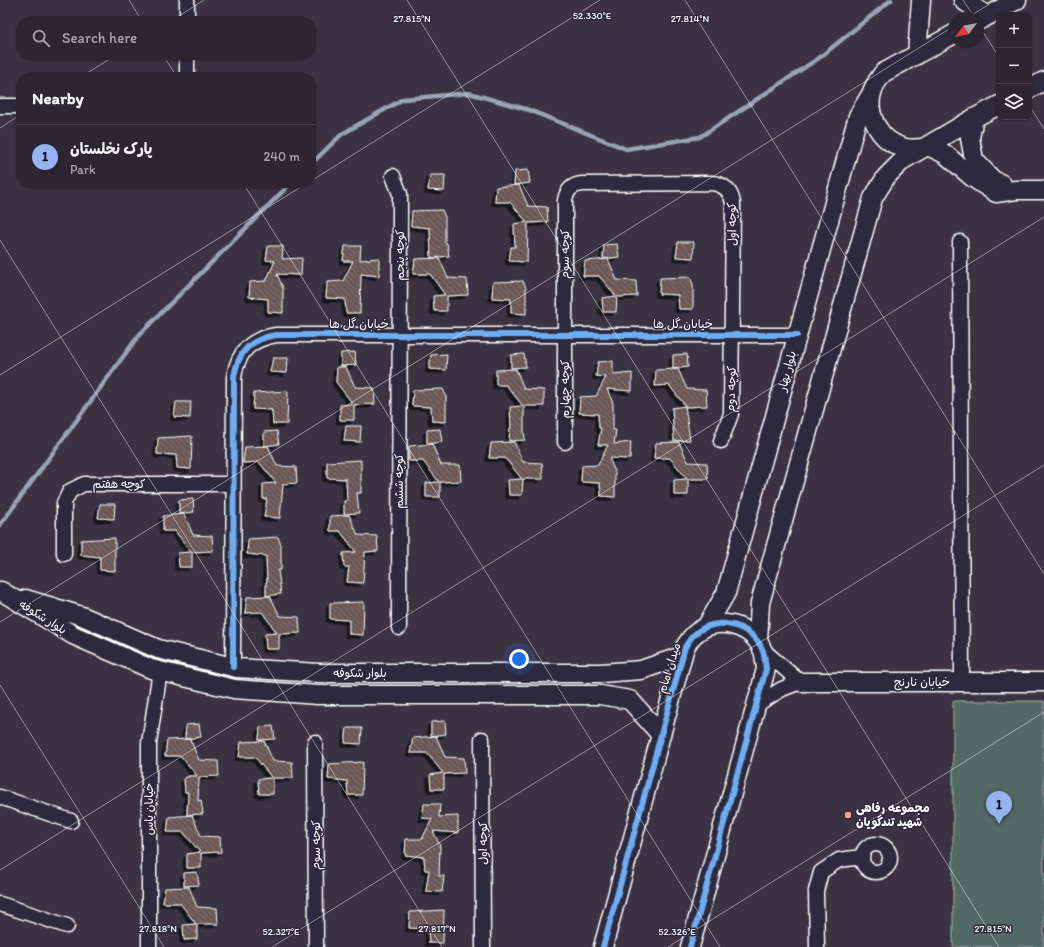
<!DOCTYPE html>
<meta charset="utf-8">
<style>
body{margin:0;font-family:Itim,"Playpen Sans Arabic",sans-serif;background:#342e3a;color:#f1f3f6}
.controls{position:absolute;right:12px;top:12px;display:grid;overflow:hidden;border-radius:8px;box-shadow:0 1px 3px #0004}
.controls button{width:36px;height:36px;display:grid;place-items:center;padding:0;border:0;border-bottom:1px solid #48434d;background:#2c2632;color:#f1f3f6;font:20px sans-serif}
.compass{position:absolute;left:948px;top:12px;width:36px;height:36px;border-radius:50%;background:#2c2632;box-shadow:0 1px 3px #0004;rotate:238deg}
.you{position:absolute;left:519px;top:659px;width:14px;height:14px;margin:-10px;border:3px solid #fff;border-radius:50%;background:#1a73e8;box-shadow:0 0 0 6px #1a73e833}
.badge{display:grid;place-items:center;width:26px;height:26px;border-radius:50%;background:#95b2f1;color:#111;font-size:13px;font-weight:700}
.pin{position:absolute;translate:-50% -33px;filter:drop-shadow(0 1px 2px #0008)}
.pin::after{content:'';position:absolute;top:21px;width:14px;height:12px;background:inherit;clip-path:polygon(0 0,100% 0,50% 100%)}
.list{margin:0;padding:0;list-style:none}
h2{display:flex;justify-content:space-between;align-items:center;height:52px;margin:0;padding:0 16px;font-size:17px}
h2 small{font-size:13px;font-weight:400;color:#a6a5ac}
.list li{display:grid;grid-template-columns:26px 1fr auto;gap:12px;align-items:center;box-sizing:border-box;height:64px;padding:0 16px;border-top:1px solid #48434d}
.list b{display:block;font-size:15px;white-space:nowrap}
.list p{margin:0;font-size:13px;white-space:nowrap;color:#a6a5ac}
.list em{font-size:13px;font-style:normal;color:#a6a5ac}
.icon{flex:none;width:22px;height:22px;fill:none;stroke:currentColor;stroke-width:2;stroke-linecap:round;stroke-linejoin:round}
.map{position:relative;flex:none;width:1044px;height:947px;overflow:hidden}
.search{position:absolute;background:#2c2632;box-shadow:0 1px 3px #0004;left:16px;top:16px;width:300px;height:44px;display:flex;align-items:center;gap:10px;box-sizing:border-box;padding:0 14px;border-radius:16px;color:#a6a5ac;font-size:15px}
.panel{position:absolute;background:#2c2632;box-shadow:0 1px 3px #0004;left:16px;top:72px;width:300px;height:116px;border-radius:16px}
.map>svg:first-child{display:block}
.green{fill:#536964;stroke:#a9b4b2}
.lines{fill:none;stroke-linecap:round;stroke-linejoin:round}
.stream{stroke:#9aa2b3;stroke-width:4.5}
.building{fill:url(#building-back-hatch);stroke:#fff;filter:url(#shadow)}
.minor-casing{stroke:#fff;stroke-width:17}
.tertiary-casing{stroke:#fff;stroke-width:21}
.minor{stroke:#2f2a3d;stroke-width:14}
.tertiary{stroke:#2f2a3d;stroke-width:18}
.cycleway-casing{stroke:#2f2a3d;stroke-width:8}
.cycleway{stroke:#6dadf4;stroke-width:6}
.ticks{fill:none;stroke:#fff;stroke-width:1;stroke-opacity:0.45}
.poi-dot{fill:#ff9aa2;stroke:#2f2a3d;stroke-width:1.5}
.labels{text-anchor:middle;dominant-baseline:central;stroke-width:3;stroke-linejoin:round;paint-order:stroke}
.street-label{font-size:12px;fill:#fff;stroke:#2f2a3d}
.poi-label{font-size:12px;font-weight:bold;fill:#fff;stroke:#2f2a3d;text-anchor:start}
.ticks-label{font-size:10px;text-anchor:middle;fill:#fff;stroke:#2f2a3d;stroke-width:3;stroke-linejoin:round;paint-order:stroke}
</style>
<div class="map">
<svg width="1044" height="947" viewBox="0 0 1044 947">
<defs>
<pattern id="building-back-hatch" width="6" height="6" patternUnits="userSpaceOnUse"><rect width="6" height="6" fill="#695857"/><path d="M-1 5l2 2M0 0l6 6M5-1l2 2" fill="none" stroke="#807170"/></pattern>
<filter id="shadow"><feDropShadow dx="-3.5" dy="3.5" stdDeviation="0" flood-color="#0009"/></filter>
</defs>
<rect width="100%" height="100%" fill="#3b3342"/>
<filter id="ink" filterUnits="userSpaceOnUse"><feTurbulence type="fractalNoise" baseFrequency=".025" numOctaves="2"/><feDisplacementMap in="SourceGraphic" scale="8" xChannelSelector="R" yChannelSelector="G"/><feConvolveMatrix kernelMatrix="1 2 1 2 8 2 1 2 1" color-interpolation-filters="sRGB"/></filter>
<g filter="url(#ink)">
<path class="green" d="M953,701H1044V947H953Z"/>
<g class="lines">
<path class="stream" d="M311,164L342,134L403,99L469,93L529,110L626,149L700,137L819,58L891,0
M0,525L139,335L291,183"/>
</g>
<path class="building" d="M528,170L530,183L514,185L515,171Z
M430,175H445L444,191L428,190Z
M519,185L528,206L547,207L548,222L528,223L527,262L509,261L511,247H515L514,224L527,222L510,202H495L496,187Z
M442,210L445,217V243H447L449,256L431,258L430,228L411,226L412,211Z
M678,242H694L693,258L676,257Z
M617,244L619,257L603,259L604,245Z
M268,246H283L282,259L302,258L301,275L277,274L283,288V313L268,312V299L249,297L250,282L266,281L275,261L266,260Z
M345,246H361L360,260L379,258V276L361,274L360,313H346L345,299L326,298L327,282L343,281L353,261H343Z
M439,258L448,278L467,279L468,295L447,296V311H434L433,296L445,295L430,274H413L415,259Z
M608,259L617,280L636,281L637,296L617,297L616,312H603L602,298L616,296L599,276H583L585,261Z
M690,277L693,284V309H679L678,295L659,294L660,278Z
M523,281L526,288V314L511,313V299L492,298L493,282Z
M355,352L356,365L341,366V353Z
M447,354L446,370L429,369L431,355Z
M524,354L526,367L511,368V355Z
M687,354L688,367L673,369V355Z
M273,358H288L287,373L270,372Z
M613,361V375L632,373V391L607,389L613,403V430H616L614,444L631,442L630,459L609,458L615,472V497L601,496L600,483L581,482L582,466L598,465L608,445H598L601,428H599L598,414L579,413L580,397L596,396L606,377L596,376L598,362Z
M337,367H346L355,387L374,388L375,404L354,405V420H340V405L353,404L336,382Z
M516,369L524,389L544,390V406H524V431L525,440L509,441L510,428H511L510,407L523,406L506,385H496V370Z
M678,369L687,389L706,390L707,406L686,407L669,385L655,386L656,370Z
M443,389L446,396V422L432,421L431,407L412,406L413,390Z
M288,391L287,424H273L272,410L253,409L254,393Z
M176,402H191L190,418L174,417Z
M685,406L690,440L674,441L672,408Z
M346,426H361L360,442L344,441Z
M440,429L442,442L427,444V430Z
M277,431L279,444L264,446V432Z
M192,436L191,469L177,468L176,455L157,454L158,438Z
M514,442L523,462L542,463L543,479H523L522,495H509L508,480L522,479L505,458H489L491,443Z
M679,442L688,462L707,463L708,479H688V495H674V480L687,479L670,458H654L656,443Z
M432,444L441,465H460L461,481L440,482V497H426V483L439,482L423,461H409V446Z
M268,446L277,466L296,467L297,483L283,484L280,518L264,517L267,499H263V484L276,483L259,462L243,463L245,447Z
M361,460V493H357L359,513L344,514V501L347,500L346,479L327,478V462Z
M193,499L194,512L179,514V500Z
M100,504H115L114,519L98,518Z
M184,514L193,535L212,536L213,551L192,552V567H179L178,553L191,552L175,531H163V516Z
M349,515L358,535L377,536L378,551L365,552L363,583L347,582L349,567H344L343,553L356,552L340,531H330V516Z
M278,537L281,545V570H278L281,594L266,596V582H267L266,556L247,554L248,539Z
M115,538V571L100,570V557L81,555V540Z
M270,596L280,616L299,617L300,633L279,634V649H266L265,634L277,633L262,612L245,613L247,597Z
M364,602L363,635L349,634V620L330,619V603Z
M445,721L446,734L431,736V722Z
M199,724L201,737L185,739L186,725Z
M273,726L275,739L259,740L260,727Z
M347,728H362L361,744L345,743Z
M436,736L445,757L464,758L465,773L444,774V789H431L430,775L443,773L427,753H410L413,738Z
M190,739L199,760L218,761L219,776L199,777L198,801L201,800L203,814L187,815L188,792H185L184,778L188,777V776H197L181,756H165L167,740Z
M264,741L273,761L292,762L293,778H273V794H259L258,779L272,778L255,757H239L241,742Z
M363,762L362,795H348L347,781L328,779L329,764Z
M424,804H440L439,817L458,816V833L433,831L440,846L439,876H444L442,892L426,891L429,870H425L424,857L405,855L406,839H422L432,819L422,818Z
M192,815L201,836L220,837L221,852L201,853V868H187V854L200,852L183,832H167L169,817Z
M197,872L199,885L184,886V873Z
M189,887L197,907L217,908L218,924H197V939L184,940L183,925L196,924L180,903H163L165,888Z
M444,910L443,943H429L428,929L409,928L410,912Z"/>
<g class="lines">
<defs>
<path id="minor" d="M187,0V21
M187,55V77
M0,106H21
M393,176L400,194L399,628
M960,242L962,682
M565,442V200C567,190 572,185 582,184L712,183C724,184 731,191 733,203L731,414L721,441
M64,554V503L70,491L84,484H233
M233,667L234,377C238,351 251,339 276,335H797
M756,705L782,689L800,682L763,650
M482,739L483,947
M315,742L316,947
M0,797L71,821
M862 858a14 14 0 1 1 28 0a14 14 0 1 1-28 0Z
M0,904L67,926
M149,947V743L160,671
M817,947L816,891L821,872L839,860L862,857"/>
<path id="tertiary" d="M963,0L967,3L988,16
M978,21L1017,0
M917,55L921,0
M1029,89L1044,81
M974,118L970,138L974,160L993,180L1002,184
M928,146L945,154L973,178L996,193L1016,190H1044
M924,148C918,148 912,149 906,148C880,143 866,116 872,92C874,85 879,79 883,73L954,34
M1,591L73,635L151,669L234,689L318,695H600L630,700L661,735
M26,599L82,616L158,649L237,668L319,673H601L641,670L682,656
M706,627L726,593L858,116L873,91
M758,642L760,603L873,198L886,177L903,160L974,118L999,105
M800,682H1044
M603,947L685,647C688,642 691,637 696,633C718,615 753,625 763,651C765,657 765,663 766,669L690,947"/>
</defs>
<use href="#minor" class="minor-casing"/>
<use href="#tertiary" class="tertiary-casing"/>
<use href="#minor" class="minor"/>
<use href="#tertiary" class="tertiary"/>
<defs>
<path id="cycleway" d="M233,667L234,377C238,351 251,339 276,335H797
M603,947L685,647C688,642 691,637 696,633C718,615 753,625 763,651C765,657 765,663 766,669L690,947"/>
</defs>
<use href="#cycleway" class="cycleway-casing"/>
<use href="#cycleway" class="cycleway"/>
</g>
</g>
<path class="ticks" d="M129,0L142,21M407,0L999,947M685,0L1044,574M963,0L975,18M967,18L996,0M171,21L204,0M978,24L999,57M163,55L177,77M81,77L116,55M1029,105L1044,129M0,128L21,114M311,181L600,0M243,183L720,947M0,240L442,947M0,375L307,183M0,622L954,26M0,685L164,947M0,870L1044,217M272,947L1044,465M668,947L1044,712"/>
<circle class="poi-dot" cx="848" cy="815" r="4"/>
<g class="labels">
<g class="street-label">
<text transform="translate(732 224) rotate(-91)">کوچه اول</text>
<text transform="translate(565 254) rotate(-90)">کوچه سوم</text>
<text transform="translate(400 255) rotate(-90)">کوچه پنجم</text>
<text x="359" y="324">خیابان گل ها</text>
<text x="683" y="324">خیابان گل ها</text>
<text transform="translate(787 371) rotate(-75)">بلوار بهار</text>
<text transform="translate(565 389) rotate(-90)">کوچه چهارم</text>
<text transform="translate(731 389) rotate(-88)">کوچه دوم</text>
<text transform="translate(399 481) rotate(-90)">کوچه ششم</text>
<text x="119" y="484">کوچه هفتم</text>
<text transform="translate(43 617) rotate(32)">بلوار شکوفه</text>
<text transform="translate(669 668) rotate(-73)">میدان امام</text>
<text x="360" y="673">بلوار شکوفه</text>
<text x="922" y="682">خیابان نارنج</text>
<text transform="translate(149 809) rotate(-90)">خیابان یاس</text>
<text transform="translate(483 843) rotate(-90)">کوچه اول</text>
<text transform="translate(316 845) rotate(-90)">کوچه سوم</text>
</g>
<g class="poi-label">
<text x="856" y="808">مجموعه رفاهی<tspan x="856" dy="14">شهید تندگویان</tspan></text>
</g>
</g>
<g class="ticks-label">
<text x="592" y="19">52.330°E</text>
<text x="690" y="22">27.814°N</text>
<text x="412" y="22">27.815°N</text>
<text x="158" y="932">27.818°N</text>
<text x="437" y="932">27.817°N</text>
<text x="993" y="932">27.815°N</text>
<text x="281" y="935">52.327°E</text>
<text x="677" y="935">52.326°E</text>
</g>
</svg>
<div class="controls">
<button>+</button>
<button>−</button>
<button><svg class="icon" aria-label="layers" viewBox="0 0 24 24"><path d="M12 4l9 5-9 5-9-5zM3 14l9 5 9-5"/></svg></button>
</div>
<svg class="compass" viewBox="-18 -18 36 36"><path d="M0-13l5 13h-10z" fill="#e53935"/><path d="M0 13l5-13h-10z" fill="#a6a5ac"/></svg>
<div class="you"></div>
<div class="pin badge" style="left:999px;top:824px">1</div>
<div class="search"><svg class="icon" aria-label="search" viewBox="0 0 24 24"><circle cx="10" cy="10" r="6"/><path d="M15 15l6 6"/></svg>Search here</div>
<section class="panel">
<h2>Nearby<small></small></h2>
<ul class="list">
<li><span class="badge">1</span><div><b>پارک نخلستان</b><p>Park</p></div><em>240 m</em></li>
</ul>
</section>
</div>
